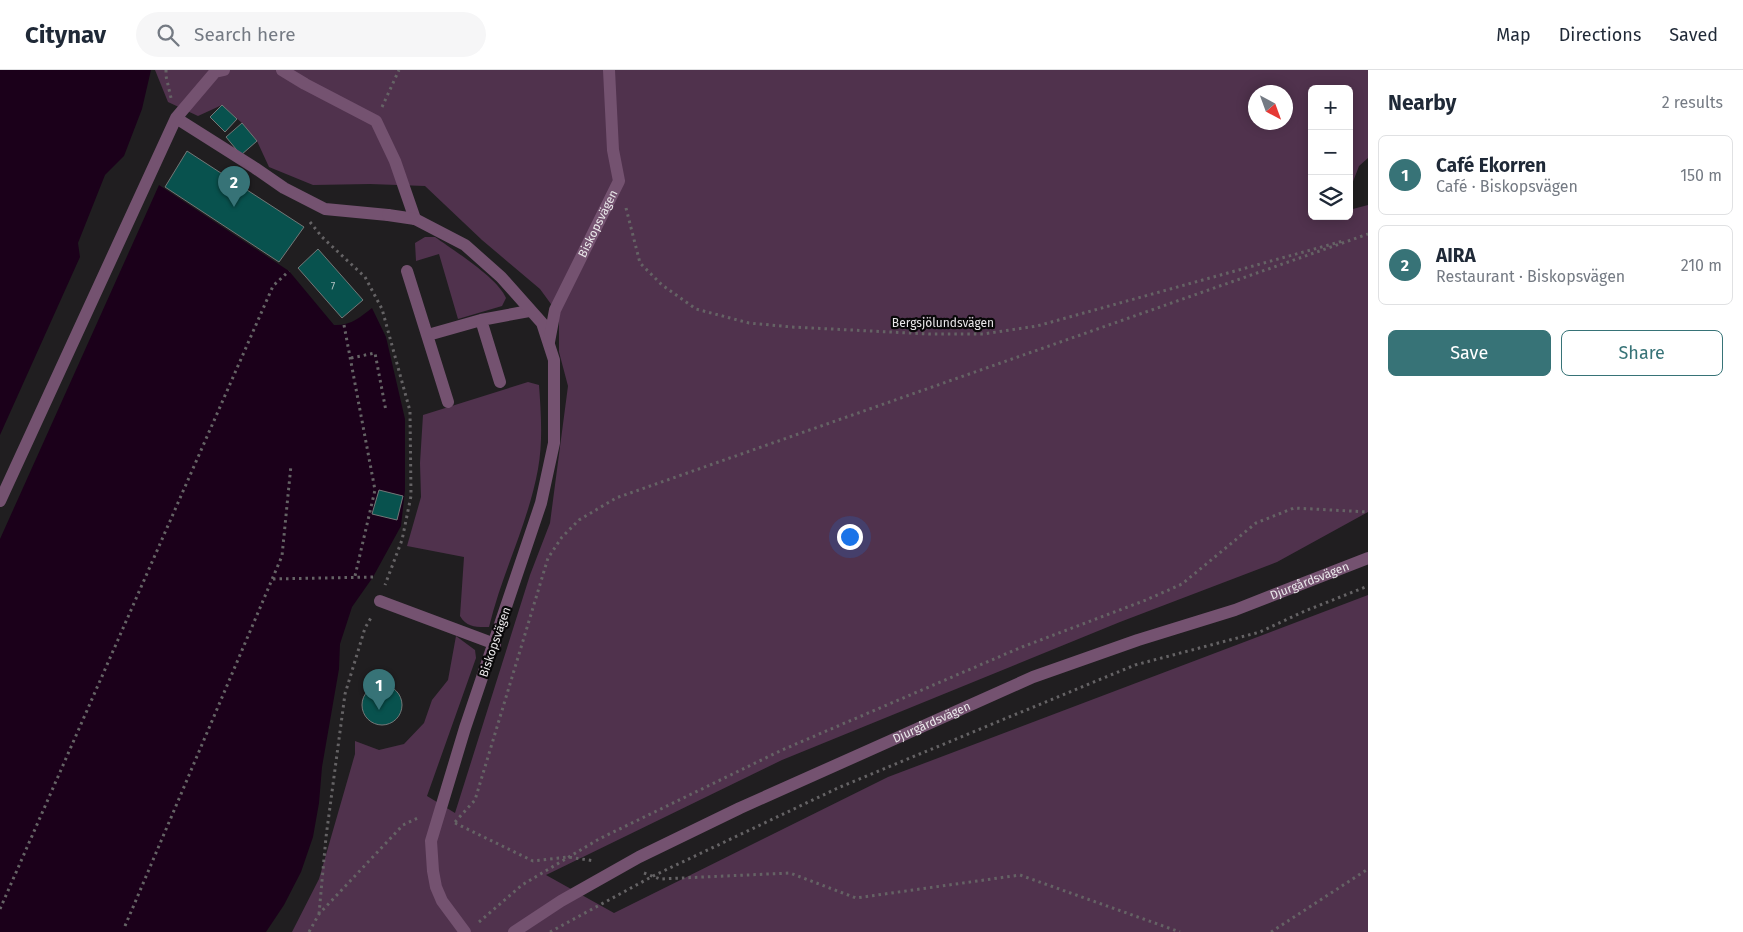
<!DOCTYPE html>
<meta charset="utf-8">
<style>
body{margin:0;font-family:"Fira Sans",sans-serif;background:#f6f6f7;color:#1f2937}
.controls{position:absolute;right:15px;top:15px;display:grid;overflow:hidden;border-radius:8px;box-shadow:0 2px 12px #0003}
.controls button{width:45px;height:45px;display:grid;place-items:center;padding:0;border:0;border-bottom:1px solid #e0e1e3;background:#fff;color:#1f2937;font:25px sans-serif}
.compass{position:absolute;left:1248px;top:15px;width:45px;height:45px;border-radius:50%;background:#fff;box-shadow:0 2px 12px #0003;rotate:139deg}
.you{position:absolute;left:849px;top:466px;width:18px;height:18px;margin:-12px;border:4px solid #fff;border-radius:50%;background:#1a73e8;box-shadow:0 0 0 8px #1a73e833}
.badge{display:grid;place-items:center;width:32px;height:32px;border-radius:50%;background:#377377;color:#fff;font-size:16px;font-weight:700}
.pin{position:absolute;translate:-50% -41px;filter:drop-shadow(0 1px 2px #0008)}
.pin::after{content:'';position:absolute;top:26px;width:18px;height:15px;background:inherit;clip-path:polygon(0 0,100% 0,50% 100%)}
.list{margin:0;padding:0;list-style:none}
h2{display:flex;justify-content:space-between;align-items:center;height:65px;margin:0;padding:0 20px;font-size:21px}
h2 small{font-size:16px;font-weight:400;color:#747a83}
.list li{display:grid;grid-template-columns:32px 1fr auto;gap:15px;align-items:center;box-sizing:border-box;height:80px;margin:0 10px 10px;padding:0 10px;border:1px solid #e0e1e3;border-radius:8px}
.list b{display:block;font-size:19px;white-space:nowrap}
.list p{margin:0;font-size:16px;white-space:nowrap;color:#747a83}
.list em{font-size:16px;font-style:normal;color:#747a83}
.actions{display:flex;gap:10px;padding:15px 20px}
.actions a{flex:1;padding:11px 0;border:1px solid #377377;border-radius:8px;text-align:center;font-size:18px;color:#377377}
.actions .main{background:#377377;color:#fff}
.icon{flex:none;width:28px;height:28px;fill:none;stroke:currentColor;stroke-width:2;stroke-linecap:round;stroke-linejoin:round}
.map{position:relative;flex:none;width:1368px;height:862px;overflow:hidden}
header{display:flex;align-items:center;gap:30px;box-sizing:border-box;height:70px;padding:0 25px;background:#fff;border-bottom:1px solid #e0e1e3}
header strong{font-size:24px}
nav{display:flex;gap:28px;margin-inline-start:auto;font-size:18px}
.search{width:350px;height:45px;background:#f6f6f7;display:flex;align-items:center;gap:12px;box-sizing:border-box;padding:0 18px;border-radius:28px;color:#747a83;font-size:19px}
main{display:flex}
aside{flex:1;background:#fff}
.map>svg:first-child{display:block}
.green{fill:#50324d;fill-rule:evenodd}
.water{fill:#1b001a}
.building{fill:#08524e;stroke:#747878}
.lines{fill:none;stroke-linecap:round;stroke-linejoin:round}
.path{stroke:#656365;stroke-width:3;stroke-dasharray:2.5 4;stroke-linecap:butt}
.lane{stroke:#745270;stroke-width:12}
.street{stroke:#745270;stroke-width:12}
.labels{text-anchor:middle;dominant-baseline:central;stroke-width:4.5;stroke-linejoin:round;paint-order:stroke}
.number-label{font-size:10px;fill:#b2c2c3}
.street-label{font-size:12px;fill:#eae8ea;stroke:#090809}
</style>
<header>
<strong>Citynav</strong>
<div class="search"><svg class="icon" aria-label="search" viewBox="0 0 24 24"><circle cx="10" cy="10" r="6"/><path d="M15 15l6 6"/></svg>Search here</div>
<nav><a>Map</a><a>Directions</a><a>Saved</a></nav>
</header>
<main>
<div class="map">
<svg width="1368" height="862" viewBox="0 0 1368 862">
<rect width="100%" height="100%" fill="#201e20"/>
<path class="green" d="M155,0H1368V88L1359,96L1349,122V19H1312V146H1349V140L1368,135V442L1277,492L1120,552L782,690L546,805L614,843L888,707L1368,525V862H292L319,809L355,684V671L379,680L404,674L424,653L432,630L448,610L456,566L475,580L476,588L427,726L455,743L530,505L550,453L568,316L559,282V245L540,219L482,170L425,116L370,114L313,115L269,97L257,71L242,53L222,35L198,46L168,32ZM1256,22H1286V52H1256Z
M425,167H435C453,180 498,208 506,228L502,236L458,249L439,184L416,191L415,173Z
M528,312L539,315C541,343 543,372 538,399C528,454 502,503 489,557C477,557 467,558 460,546L464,487L407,476L421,427L420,393L423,345Z"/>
<path class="water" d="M0,0H151L142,39L124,86L105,105L78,173L80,187L0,365Z
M159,115L289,201L334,255C351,256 360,247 372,238L386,267L405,349V420L401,456L373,507L352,537L340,574L339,599L322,697L319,733L313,767L301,802L284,835L266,862H0V469Z"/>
<path class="building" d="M222,35L237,49L225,62L210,47Z
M242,53L257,71L241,85L226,67Z
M187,81L304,157L279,192L165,117Z
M318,179L363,230L342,248L298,198Z
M379,420L403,426L397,450L372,444Z
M362 635a20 20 0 1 1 40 0a20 20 0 1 1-40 0Z"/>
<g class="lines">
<path class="path" d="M166,0V6L171,28
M382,37L399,0
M626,138L640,193L662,215L696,239L749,253L792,257L929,264H983L1037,256L1343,171
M310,152L322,167L365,207L382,239L410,341L411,426L402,470L385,515
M344,255L375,420L355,506
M351,288L375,283L386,341
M273,509L373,507
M455,752L475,730L548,488L562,467L579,450L616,428L1368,164
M455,753L533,791L568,787L595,791
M644,803L660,809L790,803L856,828L1020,805L1180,862
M0,839L273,216L289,201
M319,844L326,767L345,624L365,558L372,546
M479,852L522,815L599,769L782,680L1022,577L1146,530L1182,514L1256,453L1294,438L1368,442
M125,856L282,486L291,395
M309,862L319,844L403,755L420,747
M550,862L653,806L840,717L1135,595L1260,562L1305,541L1368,516
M1271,862L1368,799"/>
<path class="lane" d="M282,0L305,14L376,51L395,91L415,149
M176,48L255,98L284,118L325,139L388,145
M407,201L448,332
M481,250L500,312
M428,265L481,250L529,241
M0,431L176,48L215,2L224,0
M380,531L495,574"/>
<g class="street">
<path d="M388,145L415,149L465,175L501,207L542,253L554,290V373L541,433L465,658L431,771L433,801L436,817L442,831L465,862"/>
<path id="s1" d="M549,272L555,240L619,111L613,80L609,0"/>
<path id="s2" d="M514,862L561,831L639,787L740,738L1033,607L1138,570L1235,540L1368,488"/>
</g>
</g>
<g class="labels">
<g class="number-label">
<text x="333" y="217">7</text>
</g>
<g class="street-label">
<text stroke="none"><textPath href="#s1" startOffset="129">Biskopsvägen</textPath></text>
<text x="943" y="253">Bergsjölundsvägen</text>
<text stroke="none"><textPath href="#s2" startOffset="872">Djurgårdsvägen</textPath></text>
<text transform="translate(495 572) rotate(-71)">Biskopsvägen</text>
<text stroke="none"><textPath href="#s2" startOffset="468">Djurgårdsvägen</textPath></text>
</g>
</g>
</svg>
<div class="controls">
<button>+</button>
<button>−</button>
<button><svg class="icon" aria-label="layers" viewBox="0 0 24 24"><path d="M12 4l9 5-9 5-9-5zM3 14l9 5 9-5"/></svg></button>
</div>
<svg class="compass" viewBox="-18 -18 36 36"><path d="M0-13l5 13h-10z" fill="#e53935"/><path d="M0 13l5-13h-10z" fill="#747a83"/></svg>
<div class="you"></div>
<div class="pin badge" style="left:379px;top:640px">1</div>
<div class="pin badge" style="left:234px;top:137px">2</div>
</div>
<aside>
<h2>Nearby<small>2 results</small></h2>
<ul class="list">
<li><span class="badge">1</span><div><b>Café Ekorren</b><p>Café · Biskopsvägen</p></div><em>150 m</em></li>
<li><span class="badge">2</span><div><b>AIRA</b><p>Restaurant · Biskopsvägen</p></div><em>210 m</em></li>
</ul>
<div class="actions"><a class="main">Save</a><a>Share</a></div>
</aside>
</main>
